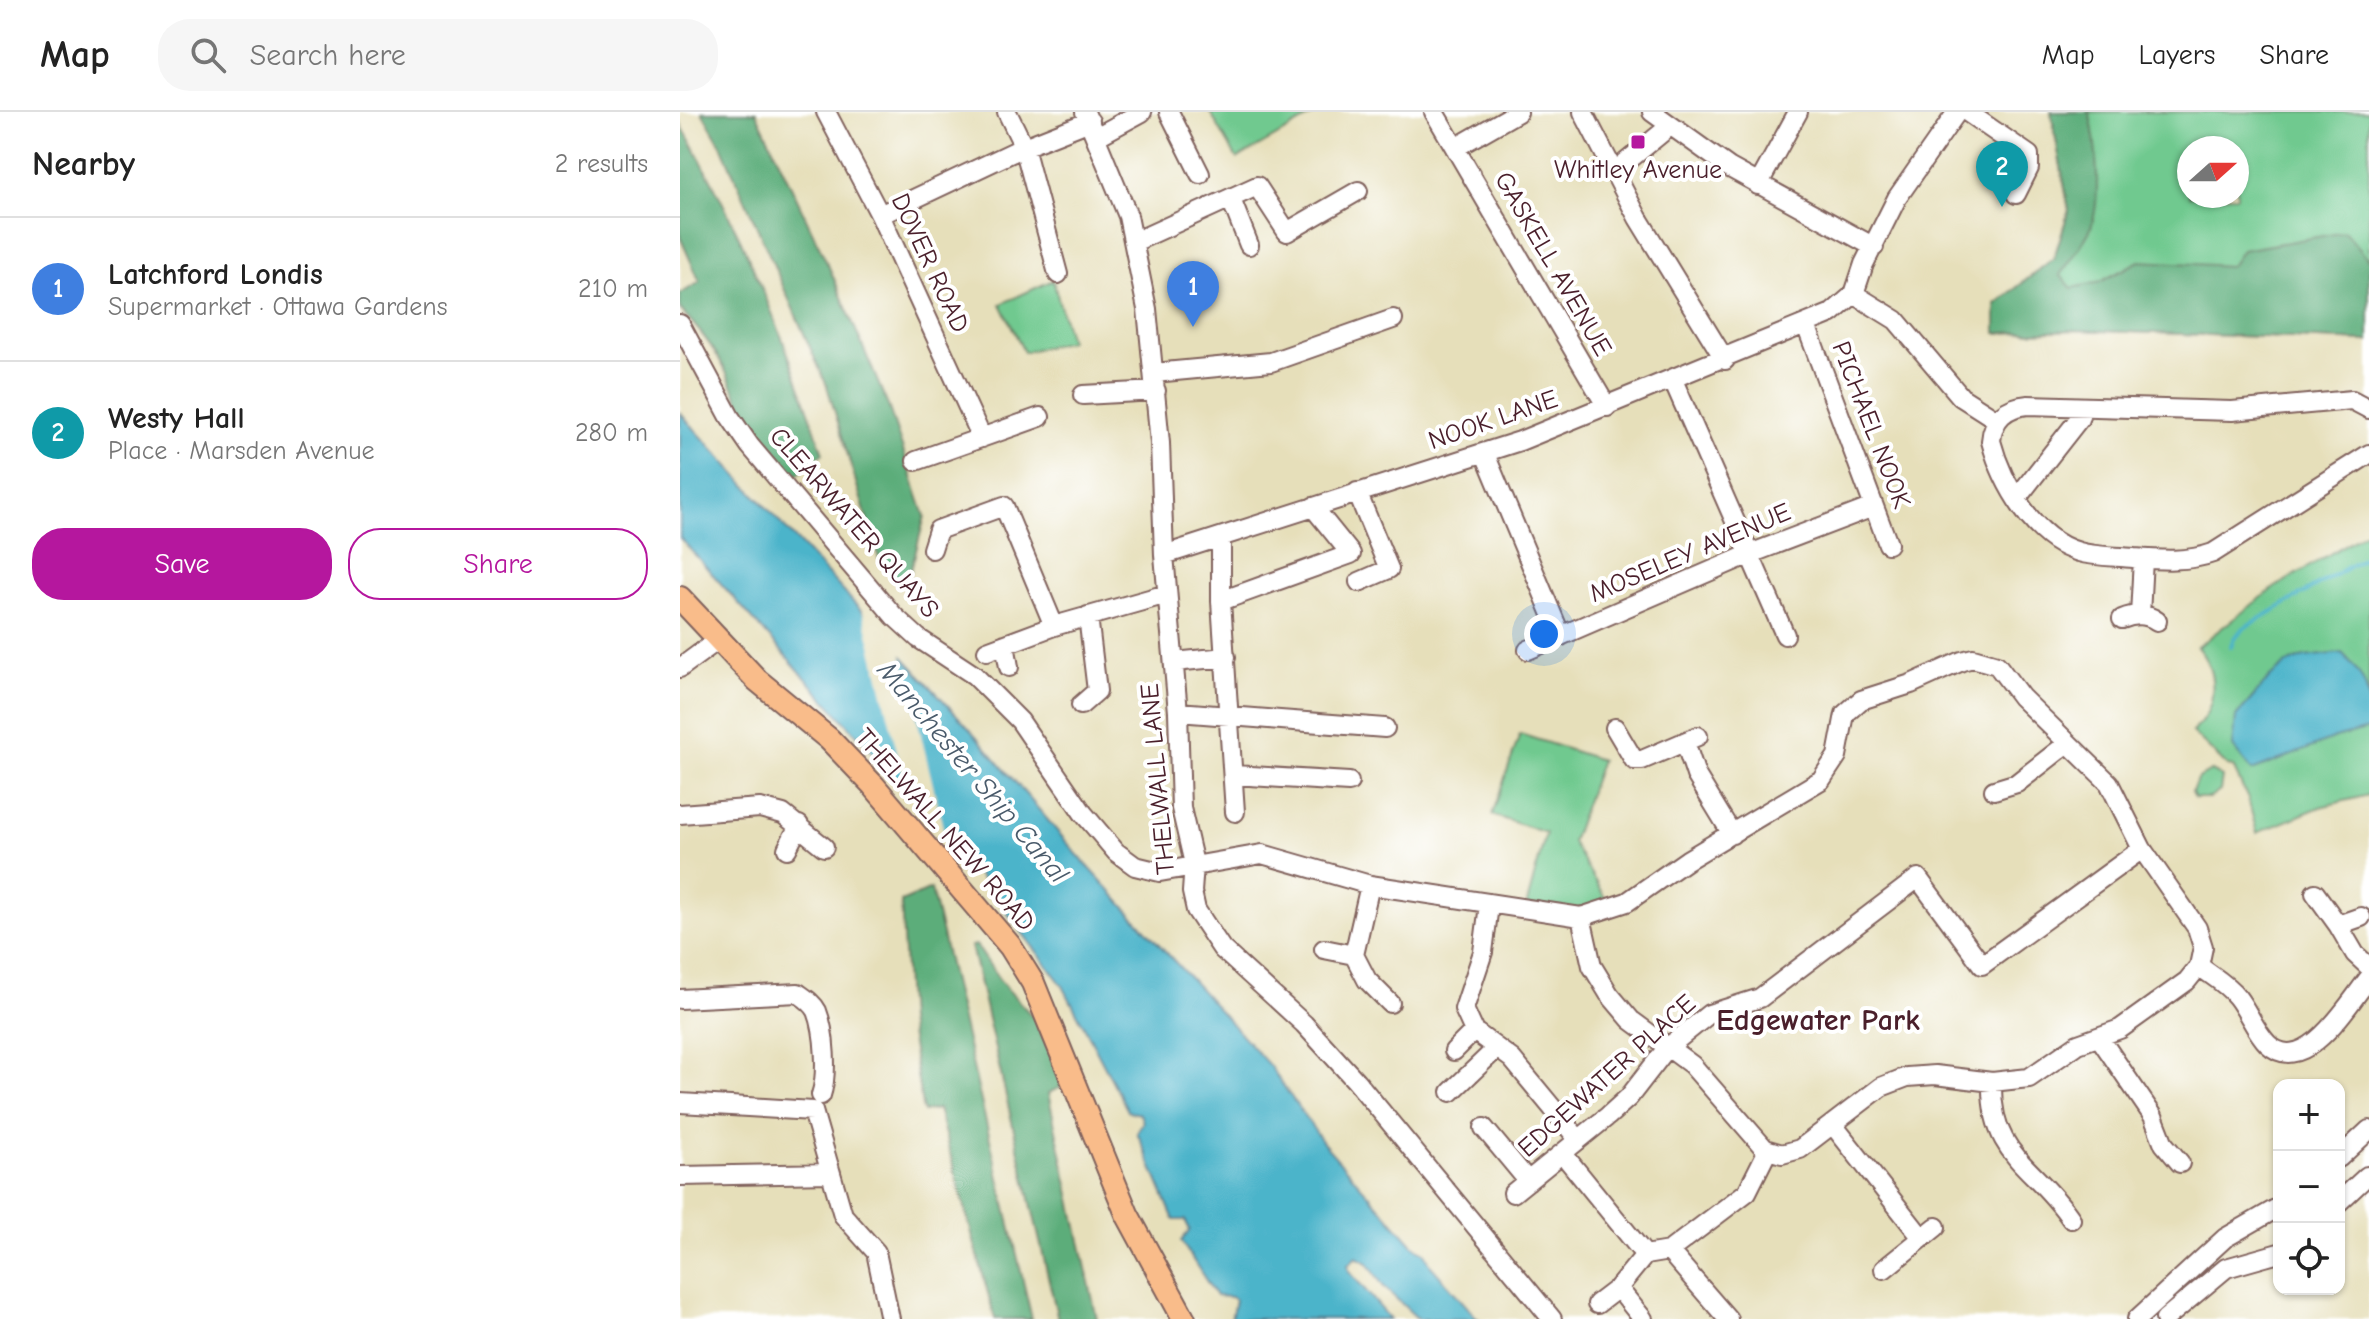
<!DOCTYPE html>
<meta charset="utf-8">
<style>
body{margin:0;font-family:"Comic Neue",sans-serif;background:#f6f6f6;color:#222}
.controls{position:absolute;right:24px;bottom:24px;display:grid;overflow:hidden;border-radius:16px;box-shadow:0 2px 6px #0004}
.controls button{width:72px;height:72px;display:grid;place-items:center;padding:0;border:0;border-bottom:2px solid #e0e0e0;background:#fff;color:#222;font:40px sans-serif}
.compass{position:absolute;left:1497px;top:24px;width:72px;height:72px;border-radius:50%;background:#fff;box-shadow:0 2px 6px #0004;rotate:69deg}
.you{position:absolute;left:864px;top:522px;width:28px;height:28px;margin:-20px;border:6px solid #fff;border-radius:50%;background:#1a73e8;box-shadow:0 0 0 12px #1a73e833}
.badge{display:grid;place-items:center;width:52px;height:52px;border-radius:50%;background:#b5179e;color:#fff;font-size:26px;font-weight:700}
.pin{position:absolute;translate:-50% -66px;filter:drop-shadow(0 2px 4px #0008)}
.pin::after{content:'';position:absolute;top:42px;width:28px;height:24px;background:inherit;clip-path:polygon(0 0,100% 0,50% 100%)}
.list{margin:0;padding:0;list-style:none}
h2{display:flex;justify-content:space-between;align-items:center;height:104px;margin:0;padding:0 32px;font-size:34px}
h2 small{font-size:26px;font-weight:400;color:#767676}
.list li{display:grid;grid-template-columns:52px 1fr auto;gap:24px;align-items:center;box-sizing:border-box;height:144px;padding:0 32px;border-top:2px solid #e0e0e0}
.list b{display:block;font-size:30px;white-space:nowrap}
.list p{margin:0;font-size:26px;white-space:nowrap;color:#767676}
.list em{font-size:26px;font-style:normal;color:#767676}
.actions{display:flex;gap:16px;padding:24px 32px}
.actions a{flex:1;padding:18px 0;border:2px solid #b5179e;border-radius:32px;text-align:center;font-size:28px;color:#b5179e}
.actions .main{background:#b5179e;color:#fff}
.icon{flex:none;width:44px;height:44px;fill:none;stroke:currentColor;stroke-width:2;stroke-linecap:round;stroke-linejoin:round}
.map{position:relative;flex:none;width:1689px;height:1207px;overflow:hidden}
header{display:flex;align-items:center;gap:48px;box-sizing:border-box;height:112px;padding:0 40px;background:#fff;border-bottom:2px solid #e0e0e0}
header strong{font-size:38px}
nav{display:flex;gap:44px;margin-inline-start:auto;font-size:28px}
.search{width:560px;height:72px;background:#f6f6f6;display:flex;align-items:center;gap:20px;box-sizing:border-box;padding:0 28px;border-radius:32px;color:#767676;font-size:30px}
main{display:flex}
aside{flex:1;background:#fff}
.map>svg:first-child{display:block}
.green{fill:#70c98f;stroke:#5d745d;stroke-width:2;fill-rule:evenodd}
.forest{fill:#5cad7a;stroke:#536652;stroke-width:2}
.water{fill:#4bb4ca;stroke:#4a6a7a;stroke-width:2}
.pier{fill:#e6dfba}
.lines{fill:none;stroke-linecap:round;stroke-linejoin:round}
.stream{stroke:#4bb4ca;stroke-width:4}
.minor-casing{stroke:#81625d;stroke-width:22}
.major-casing{stroke:#81625d;stroke-width:26}
.minor{stroke:#fff;stroke-width:18}
.major{stroke:#f9bc8a;stroke-width:22}
.poi-dot{fill:#b5179e;stroke:#fff;stroke-width:3}
.labels{text-anchor:middle;dominant-baseline:central;stroke-width:8;stroke-linejoin:round;paint-order:stroke}
.poi-label{font-size:26px;fill:#4a1f2b;stroke:#fff}
.street-label{font-size:26px;fill:#4a1f2b;stroke:#fff}
.water-label{font-size:28px;font-style:italic;fill:#4a5b6b;stroke:#fff}
.quarter-label{font-size:30px;font-weight:bold;fill:#4a1f2b;stroke:#fff}
</style>
<header>
<strong>Map</strong>
<div class="search"><svg class="icon" aria-label="search" viewBox="0 0 24 24"><circle cx="10" cy="10" r="6"/><path d="M15 15l6 6"/></svg>Search here</div>
<nav><a>Map</a><a>Layers</a><a>Share</a></nav>
</header>
<main>
<aside>
<h2>Nearby<small>2 results</small></h2>
<ul class="list">
<li><span class="badge" style="background:#3f7fe0">1</span><div><b>Latchford Londis</b><p>Supermarket · Ottawa Gardens</p></div><em>210 m</em></li>
<li><span class="badge" style="background:#0f9aa8">2</span><div><b>Westy Hall</b><p>Place · Marsden Avenue</p></div><em>280 m</em></li>
</ul>
<div class="actions"><a class="main">Save</a><a>Share</a></div>
</aside>
<div class="map">
<svg width="1689" height="1207" viewBox="0 0 1689 1207">
<rect width="100%" height="100%" fill="#fff"/>
<filter id="ink" filterUnits="userSpaceOnUse"><feTurbulence type="fractalNoise" baseFrequency=".0125" numOctaves="2"/><feDisplacementMap in="SourceGraphic" scale="16" xChannelSelector="R" yChannelSelector="G"/><feConvolveMatrix kernelMatrix="1 2 1 2 8 2 1 2 1" color-interpolation-filters="sRGB"/></filter>
<filter id="wash" filterUnits="userSpaceOnUse"><feTurbulence type="fractalNoise" baseFrequency=".006" numOctaves="4" result="noise"/><feDisplacementMap in="SourceGraphic" scale="32" xChannelSelector="R" yChannelSelector="G"/><feGaussianBlur stdDeviation="1.8" result="paint"/><feColorMatrix in="noise" values="0 0 0 0 0 0 0 0 0 0 0 0 0 0 0 0 0 1.4 0 .05"/><feComposite in="paint" operator="in"/></filter>
<g filter="url(#wash)">
<rect width="100%" height="100%" fill="#e6dfba"/>
<path class="green" d="M530,0H634L635,2L557,47Z
M1371,0H1689V229L1394,218L1316,221V192L1374,146L1389,98ZM1509,36H1557V84H1509Z
M373,168L390,229L344,240L321,192Z
M1689,418V683L1640,695L1577,721L1568,687L1553,655L1547,654L1512,620C1538,597 1539,561 1517,535L1594,476Z
M840,622L921,648L892,730L931,796L845,799L866,721L812,703Z
M1531,659L1542,665L1540,679L1530,686H1515L1512,680L1517,667Z"/>
<path class="forest" d="M22,0H76L149,155L209,296L245,404L226,477L200,450L147,274L41,33Z
M1371,0H1409C1417,29 1422,93 1409,120C1401,135 1390,149 1380,163L1392,176L1420,170L1459,149L1551,154L1562,138L1665,120L1689,148V229L1394,218L1316,221V192L1374,146L1389,98Z
M0,11C60,114 106,228 143,341L116,364C81,357 57,279 42,252C31,231 16,214 0,197V182L20,170L0,125Z
M251,777L261,818L352,1207H315L258,997L243,1000L228,909L221,790Z
M296,833L321,870L355,907L386,973L368,981L417,1207H378L291,834Z"/>
<path class="water" d="M0,301L296,624L395,740L589,953L644,1032L736,1136L745,1141L751,1154L798,1207H738L704,1175L688,1151L676,1145L668,1153L669,1159L710,1207H551L555,1188L551,1185L536,1184L501,1129L510,1118L505,1108H494L457,1020L463,1010L460,1002L448,999L383,874L272,729L0,426Z
M1662,541C1689,568 1689,580 1689,617L1655,626L1572,659L1553,635L1556,605L1590,565L1606,552L1624,545Z"/>
<path class="pier" d="M181,492L220,535L266,728L229,688Z"/>
<g class="lines">
<path class="stream" d="M1551,535L1554,526L1564,516L1689,443"/>
</g>
</g>
<g filter="url(#ink)">
<g class="lines">
<defs>
<path id="minor" d="M146,0L200,103L302,326
M327,0L344,35L378,162
M405,0L448,104L467,197L480,331L484,443L498,600L501,696L514,752L512,780L516,798L542,837L624,912L676,969L872,1207
M489,0L520,62
M754,0L927,295
M903,0L958,106L1045,248
M972,0L1050,56L1194,135
M1287,0L1349,43V56L1336,82
M416,25L462,0
M775,36L838,0
M934,60L990,14
M1078,73L1118,0
M551,87L569,133
M200,103L344,35L410,9
M454,130L577,74L607,120L678,79
M1174,182L1216,208L1281,285L1317,308
M0,212L50,305L70,334L214,504L238,526L294,563L340,609L403,701L436,740L455,754L480,760L582,742L690,773L901,805L947,790L1007,748L1141,668L1157,644L1165,602L1181,588L1231,572L1282,549L1293,546L1317,553L1341,585L1429,671L1462,737L1517,816L1523,835L1519,854L1507,869L1440,917L1398,932L1349,966L1312,970L1255,963L1227,965L1201,975L1120,1037L1102,1042L1085,1037L1012,953L951,908L929,882L912,854L901,805
M1126,213L1208,432
M474,261L591,250L713,207
M993,268L1105,523
M403,283L476,279
M1689,297L1672,288L1552,299L1348,293C1326,295 1313,306 1311,329C1322,371 1354,428 1399,440C1416,445 1437,444 1454,446C1481,448 1508,450 1533,441L1689,342
M805,342L881,524
M236,349L360,305
M677,380L709,457L679,470
M1337,386L1399,307L1402,296
M541,427V489L555,700
M252,437L258,418L324,394L374,514
M484,443L840,329L1152,201L1174,182L1184,152L1217,86L1277,0
M541,489L671,442L633,395
M1460,503L1463,447
M1442,507C1454,502 1466,501 1477,509
M325,532L329,555
M848,538L1070,442L1193,395
M307,539L374,514L487,482
M494,550L546,545
M0,556L38,528
M401,593L417,579L408,504
M498,600L705,616
M935,616L954,648H962L1018,624
M1005,630L1016,663L1052,722
M554,663L669,670
M1314,678L1337,671L1388,631
M0,702L80,696L103,702L144,735
M107,737L119,713
M1635,781L1658,813L1681,805
M809,793L803,840L784,897L794,919L832,947L898,1027
M1658,813L1675,842L1689,855
M644,837L674,843L690,773
M674,843L687,868L710,891
M1519,854C1532,864 1547,872 1557,885C1568,899 1575,919 1588,932C1625,967 1670,889 1689,866
M0,887L118,881C125,886 133,891 137,899C145,919 148,963 141,983
M1419,925L1473,1004L1484,1032L1500,1051
M774,939L794,919
M1312,970C1310,1045 1355,1053 1391,1107
M771,980L817,936
M0,991L133,999L163,1103L196,1140L210,1207
M1154,1014L1242,1126
M804,1016L848,1069
M883,1042L965,1143
M1659,1046L1689,1018
M0,1064L151,1061
M833,1081L928,1004L949,985L987,936L1029,902L1080,886L1238,766L1302,853L1462,737
M1659,1090L1687,1064
M989,1139L1048,1207
M1204,1157L1256,1115
M938,1176L963,1207
M917,1192L938,1176L965,1143L989,1139L1067,1080L1088,1038
M1457,1207L1545,1126L1599,1095
M1485,1207L1546,1156L1599,1141"/>
<path id="major" d="M0,486L77,568L149,627L193,673L330,834L353,871L447,1102L504,1207"/>
</defs>
<use href="#minor" class="minor-casing"/>
<use href="#major" class="major-casing"/>
<use href="#minor" class="minor"/>
<use href="#major" class="major"/>
</g>
</g>
<rect class="poi-dot" x="950" y="22" width="16" height="16" rx="4"/>
<g class="labels">
<g class="poi-label">
<text x="958" y="58">Whitley Avenue</text>
</g>
<g class="street-label">
<text transform="translate(250 151) rotate(65)">DOVER ROAD</text>
<text transform="translate(873 152) rotate(60)">GASKELL AVENUE</text>
<text transform="translate(813 308) rotate(-19)">NOOK LANE</text>
<text transform="translate(1191 313) rotate(69)">PICHAEL NOOK</text>
<text transform="translate(174 411) rotate(49)">CLEARWATER QUAYS</text>
<text transform="translate(1010 441) rotate(-23)">MOSELEY AVENUE</text>
<text transform="translate(478 667) rotate(-95)">THELWALL LANE</text>
<text transform="translate(265 718) rotate(49)">THELWALL NEW ROAD</text>
<text transform="translate(927 964) rotate(-42)">EDGEWATER PLACE</text>
</g>
<g class="water-label">
<text transform="translate(293 660) rotate(50)">Manchester Ship Canal</text>
</g>
<g class="quarter-label">
<text x="1138" y="908">Edgewater Park</text>
</g>
</g>
</svg>
<div class="controls">
<button>+</button>
<button>−</button>
<button><svg class="icon" aria-label="locate" viewBox="0 0 24 24"><circle cx="12" cy="12" r="6"/><path d="M12 2v4M12 18v4M2 12h4M18 12h4"/></svg></button>
</div>
<svg class="compass" viewBox="-18 -18 36 36"><path d="M0-13l5 13h-10z" fill="#e53935"/><path d="M0 13l5-13h-10z" fill="#767676"/></svg>
<div class="you"></div>
<div class="pin badge" style="left:513px;top:215px;background:#3f7fe0">1</div>
<div class="pin badge" style="left:1322px;top:95px;background:#0f9aa8">2</div>
</div>
</main>
